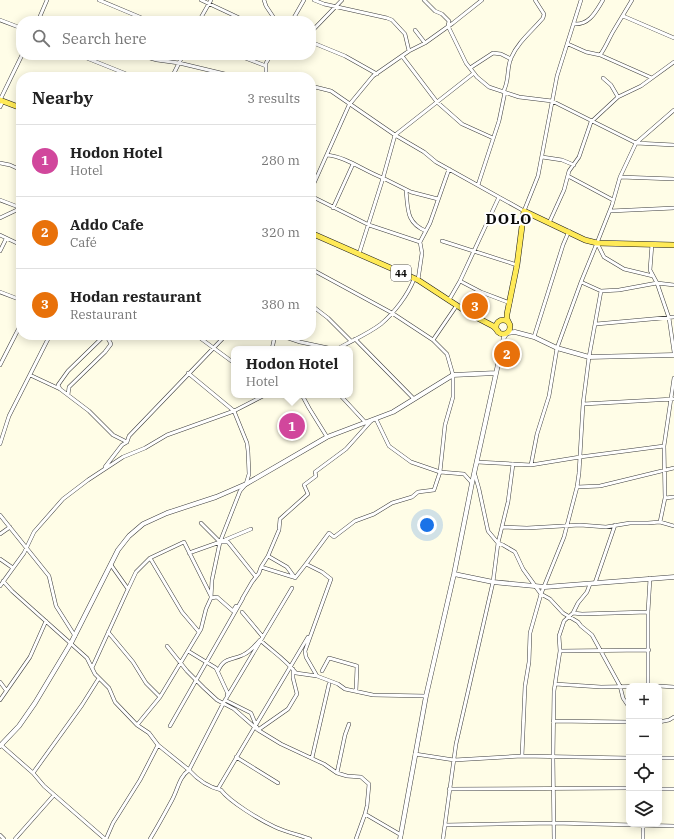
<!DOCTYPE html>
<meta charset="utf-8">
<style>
body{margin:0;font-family:"IBM Plex Serif",serif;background:#f2f2f2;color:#222}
.controls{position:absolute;right:12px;bottom:12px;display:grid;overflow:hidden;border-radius:8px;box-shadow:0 2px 10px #0003}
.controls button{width:36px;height:36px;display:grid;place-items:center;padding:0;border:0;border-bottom:1px solid #e0e0e0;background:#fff;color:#222;font:20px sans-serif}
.you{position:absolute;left:427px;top:525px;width:14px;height:14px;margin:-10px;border:3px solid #fff;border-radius:50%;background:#1a73e8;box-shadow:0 0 0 6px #1a73e833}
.badge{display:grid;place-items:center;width:26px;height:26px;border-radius:50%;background:#c2261a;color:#fff;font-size:13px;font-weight:700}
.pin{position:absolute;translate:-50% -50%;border:2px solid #fff;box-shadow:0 1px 4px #0006}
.popup{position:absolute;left:231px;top:346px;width:122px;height:52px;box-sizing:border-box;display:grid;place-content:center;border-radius:8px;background:#fff;filter:drop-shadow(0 1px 3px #0005);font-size:13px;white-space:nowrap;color:#767676}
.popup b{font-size:15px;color:#222}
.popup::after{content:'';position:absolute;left:50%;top:100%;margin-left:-8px;border:8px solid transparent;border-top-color:#fff}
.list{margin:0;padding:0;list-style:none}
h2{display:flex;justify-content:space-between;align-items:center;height:52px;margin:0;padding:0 16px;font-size:17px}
h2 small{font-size:13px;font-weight:400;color:#767676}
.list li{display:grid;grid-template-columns:26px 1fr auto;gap:12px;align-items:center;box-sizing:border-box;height:72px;padding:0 16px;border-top:1px solid #e0e0e0}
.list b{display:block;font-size:15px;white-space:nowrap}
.list p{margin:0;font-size:13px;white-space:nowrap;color:#767676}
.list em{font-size:13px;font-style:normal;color:#767676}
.icon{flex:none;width:22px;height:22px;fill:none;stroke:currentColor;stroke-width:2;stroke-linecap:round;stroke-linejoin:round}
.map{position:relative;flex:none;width:674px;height:839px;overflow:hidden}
.search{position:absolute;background:#fff;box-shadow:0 2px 10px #0003;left:16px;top:16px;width:300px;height:44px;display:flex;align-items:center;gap:10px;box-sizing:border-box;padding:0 14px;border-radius:16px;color:#767676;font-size:15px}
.panel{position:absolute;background:#fff;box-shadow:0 2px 10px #0003;left:16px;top:72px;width:300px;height:268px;border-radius:16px}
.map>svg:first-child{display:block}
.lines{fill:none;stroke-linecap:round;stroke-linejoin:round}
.minor-casing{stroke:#3d3d3d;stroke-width:4}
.tertiary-casing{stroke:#3d3d3d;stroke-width:5}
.primary-casing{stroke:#1b1b1b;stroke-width:6}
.minor{stroke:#fff;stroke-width:3}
.tertiary{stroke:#fff;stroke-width:4}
.primary{stroke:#ffea57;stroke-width:5}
.labels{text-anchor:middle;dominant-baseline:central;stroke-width:4;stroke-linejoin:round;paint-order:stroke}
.shield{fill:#fff;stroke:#545454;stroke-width:1}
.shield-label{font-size:10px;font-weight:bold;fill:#0a0a0a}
.district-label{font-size:15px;font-weight:bold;letter-spacing:1px;fill:#0a0a0a;stroke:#fff}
</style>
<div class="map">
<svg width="674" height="839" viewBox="0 0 674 839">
<rect width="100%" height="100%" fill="#fffde7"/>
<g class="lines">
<defs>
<path id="minor" d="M99,0L149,21
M201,0L246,21
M264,0L266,6L276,21
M314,0L324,4L387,18L392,20L405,34L409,51
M424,0L435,11L442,14L449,21L448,26L466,63L477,77L489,87L519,97L552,101L636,143L674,145
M623,16L674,38
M0,20L21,28
M38,21L47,0
M199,21L211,0
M292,21L304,0
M574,24C590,25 596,11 603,0
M415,30L425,43
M311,32L342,0
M311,42L345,56L377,74
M568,44L586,52L600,55L652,78
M79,55L134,77
M139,55L157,60L179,63L225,74L245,77
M237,55L266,66
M600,55C606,47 609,38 614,30C620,20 626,10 632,0
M402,56L437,102L462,124L493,138
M470,68L493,53L501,54L511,59
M172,77L183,55
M266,77V63L271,55
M603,78L611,85L618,97
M311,86L331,91L395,135L424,152L436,162L524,211L538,176L557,76L581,0
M503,92C510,80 506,70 511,58C518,42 532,31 543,18L544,14L535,0
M0,100L22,55
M0,107L3,101
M327,155C347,157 364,171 383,178L359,254
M542,157L562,160L574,165
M0,163L10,165L21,170
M568,176L613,200
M620,177L674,179
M478,185L499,121L505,92
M311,190L349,105L373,76L409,51L425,43L453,23L482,0
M406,190C408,209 406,223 426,231
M311,196L369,225L420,242
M438,199L411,192L383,178L395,135L474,73
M0,200L21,208
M333,208L353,164
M610,211L674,208
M0,218L21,208
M549,223L564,190L569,171L579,157L591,122L618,97L641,86L674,62
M0,235L21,245
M442,241L517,265
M597,243L604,257L624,269L653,276
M652,244L650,270L657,283L669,318L674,352
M0,251L6,239
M311,269L392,313L433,340L447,354L453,375V397L445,425L440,472L411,462L389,446L376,419
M418,280L422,253L420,242L430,223L449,169
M460,281L499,197
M581,282L601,291L619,290L657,283L674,285
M0,292L21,300
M449,300L460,281L481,292L510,303
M311,305L328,318L351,341
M596,324L674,317
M196,335L234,363
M279,335L300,342L333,349
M534,337L563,245L569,231
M355,339L414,399
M433,340L457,305
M272,349L275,335
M337,349C351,341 368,334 381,324C394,313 408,295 414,279
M0,365L21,324
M30,375L60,389L89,411L113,435L127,442
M674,378L664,446L665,498L660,522L674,526
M60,389L58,385L68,371L105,335
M68,395L69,387L105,352L111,344L106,335
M302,395L309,408L327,437
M340,395L366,423
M583,404L674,399
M0,444L9,416L50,335
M477,462L531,465L580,457L664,446
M513,464L508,502L498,543L503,545L515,552L523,569L541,594L550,599L563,613L578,622L581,626L592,635L620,686L623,698L629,707
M531,465L537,434L549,396L557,348L581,282L597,243L612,205L620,177L636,143L674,110
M105,467L122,445L127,442L129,436L226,335
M577,487L600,486L674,468
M665,498L674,497
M0,515L49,576L56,606L75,636
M201,523L220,542H228L256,577
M502,527L527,528L580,525L606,527L630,523H648L660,522
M0,534L10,527
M189,553L220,542L251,529
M150,558L182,612L199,632
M0,559L13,568
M306,564L295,578L287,567L268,556L279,530L280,519L308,494L304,485L316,476L315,472L346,449L372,420
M261,567L268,556
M3,581L12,591L87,658L95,674L109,688L115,702L137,725
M595,583L615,525
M0,586L24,553L34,532L63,499L88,480L123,457L145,448L167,435L234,411L265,395
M292,588L224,702L189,770C198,780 208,787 221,790C230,802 260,820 275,827C286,832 299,835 310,839
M128,589L136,572L150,558L184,542L211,596
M211,598L217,597L233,611L236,606
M242,599L252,582L259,573L261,567L293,577
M242,612L263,637
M573,613L582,614L648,612
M108,632L133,662L146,683L160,697
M167,646L187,671L204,688L217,700L234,709L258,730L288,709L297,694L293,678V669
M188,651L216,668L228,694L227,695
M560,651L649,650
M92,668L128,589L111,565
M218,671C224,657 230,661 243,655C250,652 255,646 260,640C272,651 286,660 296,673L317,676L338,684L345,689L373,695L426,696
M322,671L329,658L357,666L356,691
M317,676L306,657L305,651L331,579L322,572L306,564L329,533L334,537L355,521L374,514L392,503L412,497L418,492L434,490L440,472L464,474L472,483
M0,682L6,690
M555,684L601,687L656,686
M648,686V612L650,578
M659,686L674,687
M0,700L30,657L46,621
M225,700L251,713L258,730L281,744L324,764L337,773L347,776L361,777L369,784L367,806L365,814L401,835
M553,721L629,722
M659,722L669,720L674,717
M170,726L243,598
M1,745L33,773L44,786L105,839
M415,754L454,760L522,756L629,758
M522,756L525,686L529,662L530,633L541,594L564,537L577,487L579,473L583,404L589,357L601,291
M236,757L278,783
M312,758L329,684
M659,758H674
M33,773L82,705L99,678
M337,773L345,735L349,724
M219,787L308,637
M449,789L629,788
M659,789H674
M445,825L554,823L674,826
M643,825V839
M0,835L4,839
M15,839L54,795
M106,839L113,823L140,780L158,745L149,733L137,725L160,697L201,629L206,609L211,598L212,580L220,542L240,491L246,484L249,474L248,451L247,443L234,411L188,373
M150,839C158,826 165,813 172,800C178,789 179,777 189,770L158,745
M356,839L365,814
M443,839L456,744L493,582L498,543L488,531L479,489L475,475
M554,839L553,757L554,691L560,651L559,636L564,621L573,613L578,603L587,592L590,584"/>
<path id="tertiary" d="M454,574L493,582L545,587L674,577
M0,746L19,726L35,703L71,643L118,550L129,536L143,524L167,513L216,497L246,484L327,437L393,412L453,375L496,373
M400,839L426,696L454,574L472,483L504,337L507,333L515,332L534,337L557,348L589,357L674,355"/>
<path id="primary" d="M0,100L21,108
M311,233L418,280L470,314L493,326L498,331
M496 327a7 7 0 1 1 14 0a7 7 0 1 1-14 0Z
M510,325L507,319V314L517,265L524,211L585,240L597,243L674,245"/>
</defs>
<use href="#minor" class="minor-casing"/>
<use href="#tertiary" class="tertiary-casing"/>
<use href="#primary" class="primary-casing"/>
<use href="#minor" class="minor"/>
<use href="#tertiary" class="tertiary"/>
<use href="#primary" class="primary"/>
</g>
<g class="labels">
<rect class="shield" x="391" y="265" width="20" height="16" rx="3"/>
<g class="shield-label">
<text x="401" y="273">44</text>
</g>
<g class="district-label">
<text x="509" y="218">DOLO</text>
</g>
</g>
</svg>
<div class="controls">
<button>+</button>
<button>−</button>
<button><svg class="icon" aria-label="locate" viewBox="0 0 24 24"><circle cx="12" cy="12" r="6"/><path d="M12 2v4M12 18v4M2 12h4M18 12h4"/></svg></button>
<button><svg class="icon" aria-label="layers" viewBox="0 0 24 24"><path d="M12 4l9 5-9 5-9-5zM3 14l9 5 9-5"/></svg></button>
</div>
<div class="you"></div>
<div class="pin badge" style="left:292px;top:426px;background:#d1479c">1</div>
<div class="popup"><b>Hodon Hotel</b>Hotel</div>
<div class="pin badge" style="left:507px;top:354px;background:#e8710a">2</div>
<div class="pin badge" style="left:475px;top:306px;background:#e8710a">3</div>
<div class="search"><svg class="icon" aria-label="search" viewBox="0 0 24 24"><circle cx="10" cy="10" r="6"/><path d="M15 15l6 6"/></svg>Search here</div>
<section class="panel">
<h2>Nearby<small>3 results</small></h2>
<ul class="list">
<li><span class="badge" style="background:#d1479c">1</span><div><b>Hodon Hotel</b><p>Hotel</p></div><em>280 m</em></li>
<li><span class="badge" style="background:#e8710a">2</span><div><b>Addo Cafe</b><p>Café</p></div><em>320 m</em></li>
<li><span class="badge" style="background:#e8710a">3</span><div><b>Hodan restaurant</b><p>Restaurant</p></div><em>380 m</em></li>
</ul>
</section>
</div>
